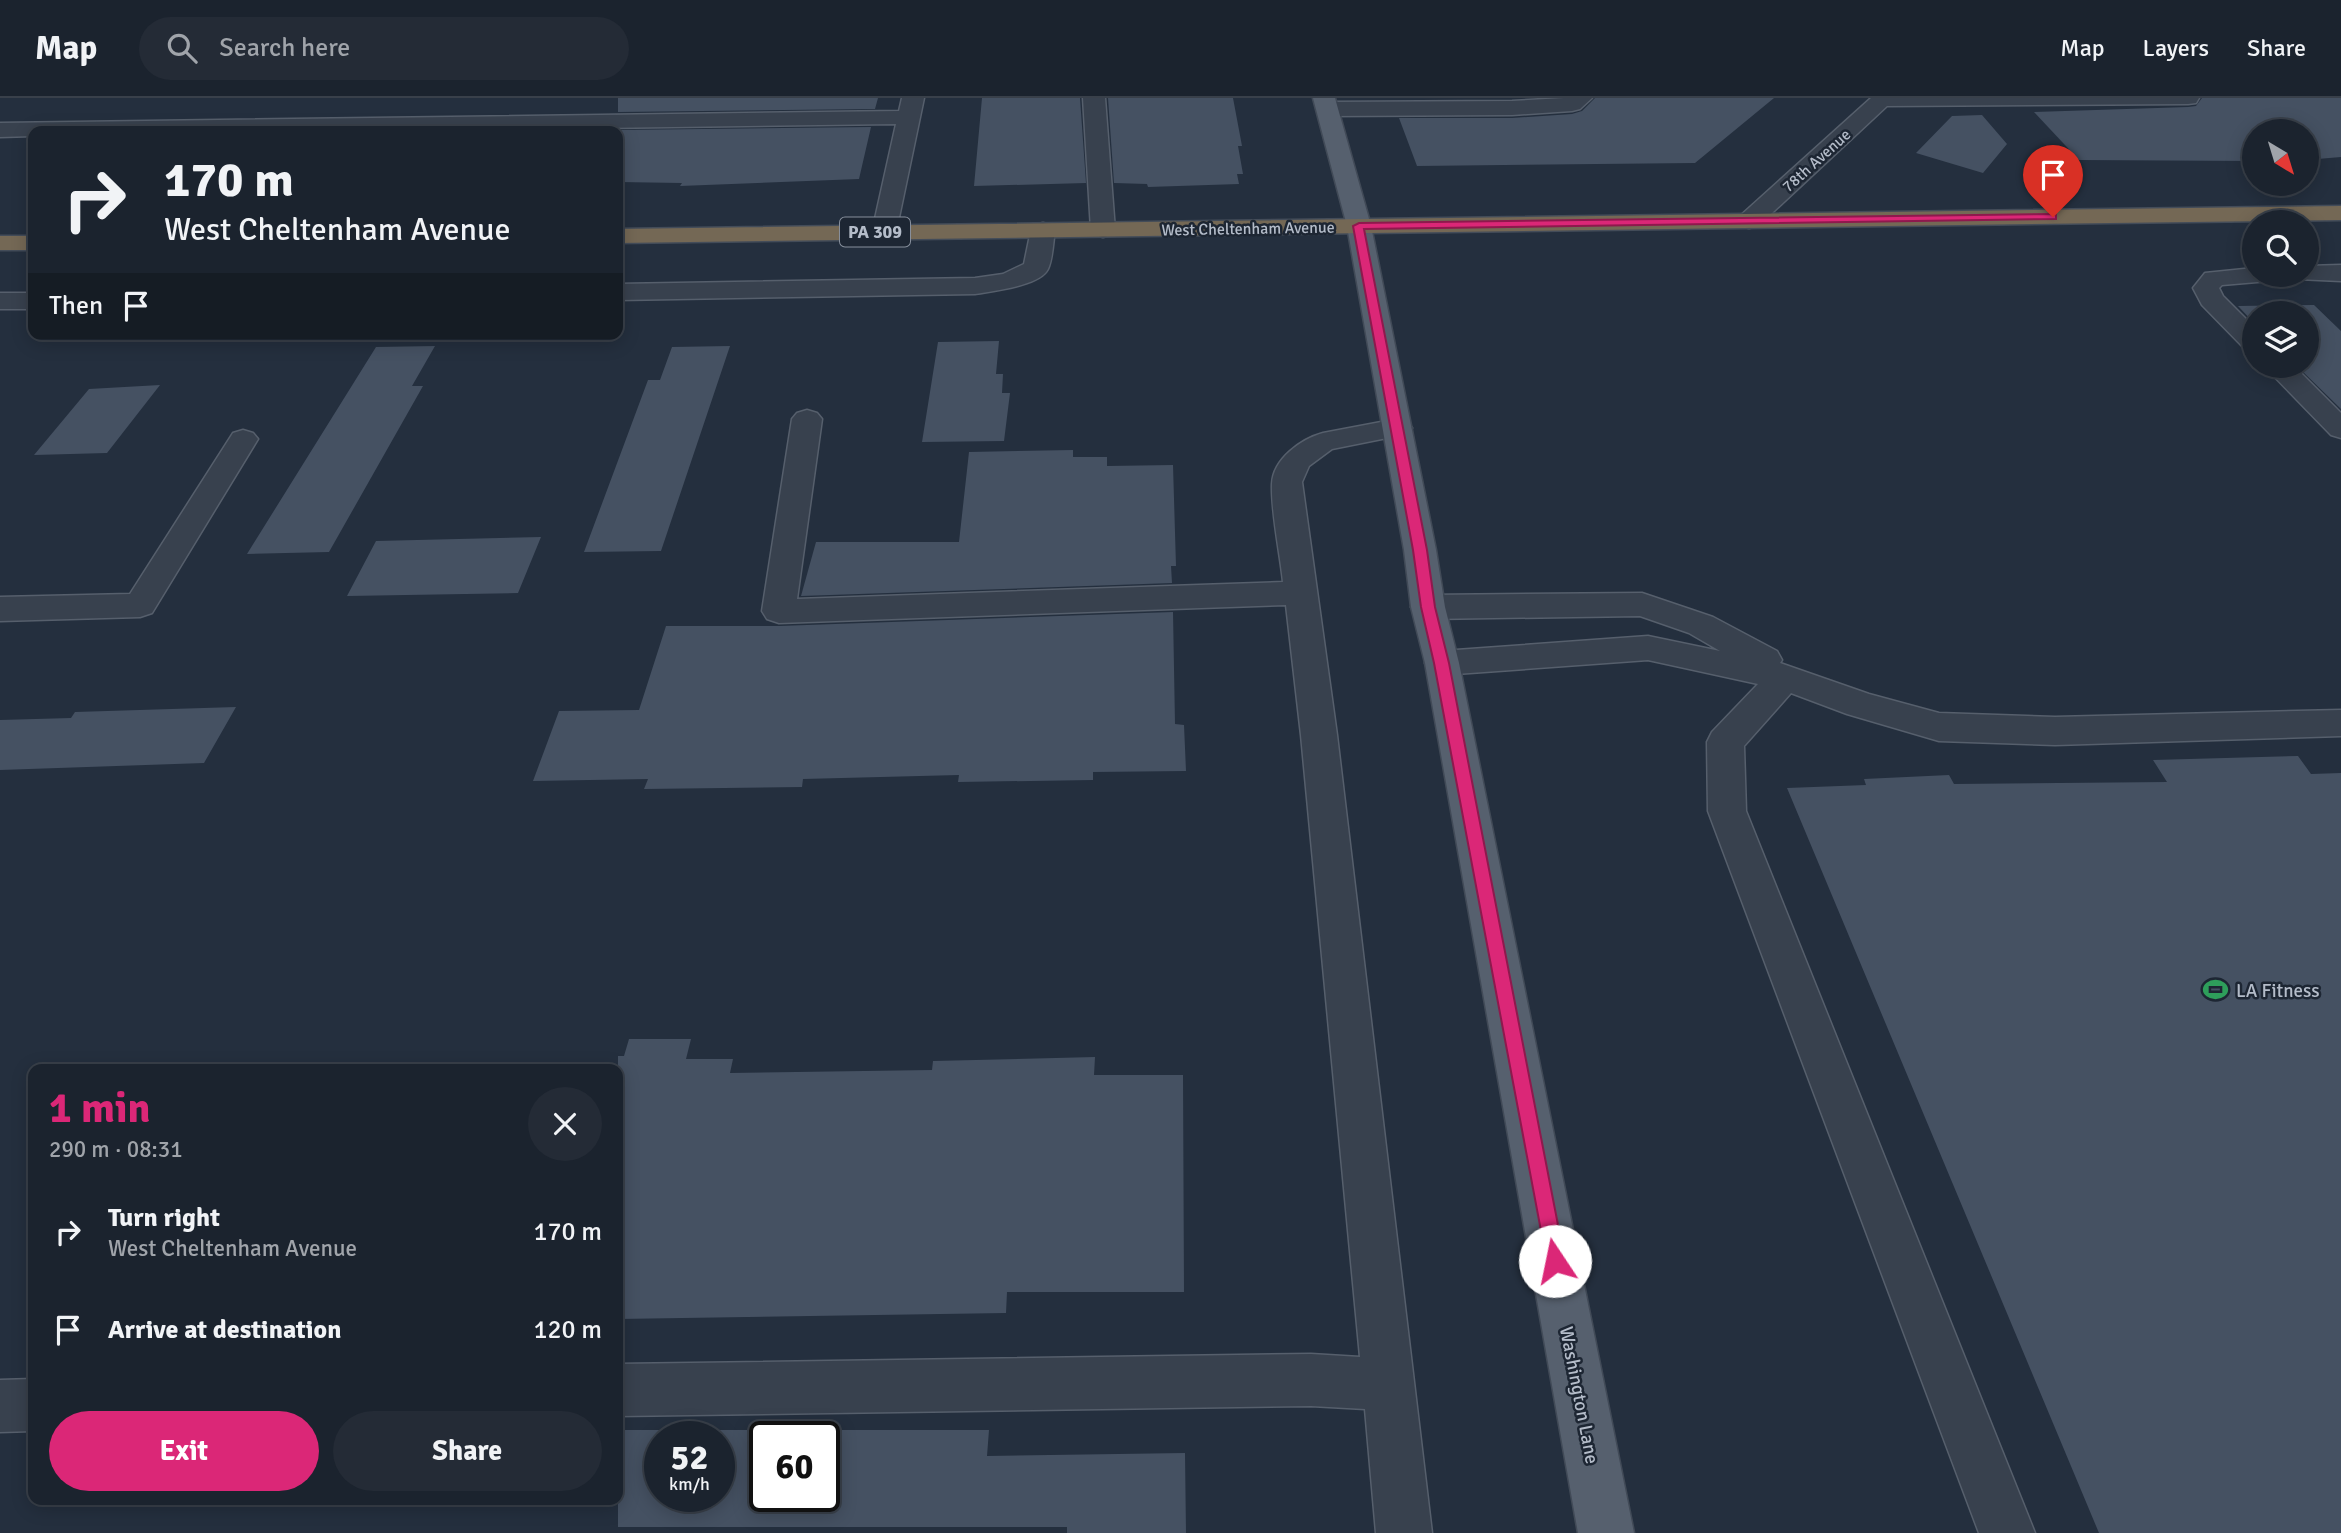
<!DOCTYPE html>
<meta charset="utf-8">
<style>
:root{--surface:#1b232e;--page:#242b36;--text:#f1f3f6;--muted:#a0a4aa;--line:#39404a;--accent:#db2777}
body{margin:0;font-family:Signika,sans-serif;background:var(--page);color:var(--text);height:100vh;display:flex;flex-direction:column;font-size:26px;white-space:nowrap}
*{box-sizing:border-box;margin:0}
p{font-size:23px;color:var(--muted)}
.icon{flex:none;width:38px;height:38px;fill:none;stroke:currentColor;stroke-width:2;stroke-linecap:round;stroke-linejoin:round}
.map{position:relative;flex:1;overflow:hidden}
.side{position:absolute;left:28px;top:966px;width:595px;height:441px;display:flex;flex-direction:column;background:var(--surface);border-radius:14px;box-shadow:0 4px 18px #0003,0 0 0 2px var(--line)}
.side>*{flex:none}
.top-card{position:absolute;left:28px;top:28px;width:595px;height:214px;border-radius:14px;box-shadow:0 4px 18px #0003,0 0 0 2px var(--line);background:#1b232e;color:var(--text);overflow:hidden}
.needle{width:46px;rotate:142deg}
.buttons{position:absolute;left:2242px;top:21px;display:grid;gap:14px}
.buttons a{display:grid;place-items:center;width:77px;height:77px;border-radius:50%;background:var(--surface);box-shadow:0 4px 18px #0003,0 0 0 2px var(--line);font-size:35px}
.speed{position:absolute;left:644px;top:1323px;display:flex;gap:14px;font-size:35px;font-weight:700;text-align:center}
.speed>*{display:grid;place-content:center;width:91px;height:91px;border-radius:50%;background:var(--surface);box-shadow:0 4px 18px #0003,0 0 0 2px var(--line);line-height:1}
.speed small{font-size:18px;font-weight:400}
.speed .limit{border:4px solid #111;border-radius:10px;background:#fff;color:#111}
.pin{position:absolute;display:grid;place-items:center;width:60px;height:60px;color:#fff;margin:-72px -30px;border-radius:50% 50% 50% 0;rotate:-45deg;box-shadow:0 0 7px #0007}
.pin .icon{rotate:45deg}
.me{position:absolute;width:77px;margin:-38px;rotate:349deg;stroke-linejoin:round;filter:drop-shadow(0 0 5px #0008)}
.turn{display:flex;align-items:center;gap:24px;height:147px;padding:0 21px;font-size:32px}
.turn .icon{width:91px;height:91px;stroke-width:2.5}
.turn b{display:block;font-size:49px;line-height:60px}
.then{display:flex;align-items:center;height:66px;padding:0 21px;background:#0003;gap:14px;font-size:26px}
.round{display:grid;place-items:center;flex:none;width:74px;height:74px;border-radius:37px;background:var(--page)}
.summary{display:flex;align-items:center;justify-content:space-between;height:119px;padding:0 21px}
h1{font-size:42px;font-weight:800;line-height:52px;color:var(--accent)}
.primary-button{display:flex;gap:14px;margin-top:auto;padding:14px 21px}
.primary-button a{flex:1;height:80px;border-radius:42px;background:var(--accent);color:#fff;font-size:28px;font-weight:800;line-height:80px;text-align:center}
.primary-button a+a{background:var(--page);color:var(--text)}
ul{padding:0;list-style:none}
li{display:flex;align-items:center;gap:21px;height:98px;padding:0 21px}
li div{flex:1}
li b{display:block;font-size:26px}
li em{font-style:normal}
header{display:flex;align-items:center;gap:42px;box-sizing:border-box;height:98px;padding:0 35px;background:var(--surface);border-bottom:2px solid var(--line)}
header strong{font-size:33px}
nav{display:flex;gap:38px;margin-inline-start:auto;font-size:24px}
.search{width:490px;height:63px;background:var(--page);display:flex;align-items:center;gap:18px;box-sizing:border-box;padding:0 24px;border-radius:38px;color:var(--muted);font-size:26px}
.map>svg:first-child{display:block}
.building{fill:#455162;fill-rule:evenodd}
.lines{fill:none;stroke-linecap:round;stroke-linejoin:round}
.minor-casing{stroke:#565f6c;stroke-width:3}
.major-casing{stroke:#414a57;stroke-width:3}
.highway-casing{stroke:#434c59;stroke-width:3}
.minor{fill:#38414e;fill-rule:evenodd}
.major{fill:#56606e;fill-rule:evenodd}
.highway{fill:#746855;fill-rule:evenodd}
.route{fill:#db2777;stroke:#8e194d;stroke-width:2}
.labels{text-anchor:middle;stroke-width:5;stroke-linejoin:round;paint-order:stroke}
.far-street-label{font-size:16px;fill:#b4bcc9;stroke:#1d2633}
.shield{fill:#1d2633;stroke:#878f9c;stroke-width:2}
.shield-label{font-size:18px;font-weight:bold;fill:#b4bcc9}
.poi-label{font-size:19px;fill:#b4bcc9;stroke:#1d2633;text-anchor:start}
.street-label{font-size:19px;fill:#b4bcc9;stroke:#1d2633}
</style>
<header>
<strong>Map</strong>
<div class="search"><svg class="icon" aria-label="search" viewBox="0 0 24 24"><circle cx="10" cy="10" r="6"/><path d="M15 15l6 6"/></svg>Search here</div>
<nav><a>Map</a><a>Layers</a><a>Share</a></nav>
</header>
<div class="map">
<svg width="2341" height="1435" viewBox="0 0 2341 1435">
<rect width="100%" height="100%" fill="#242f3e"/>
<path class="building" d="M618,0H878L875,11L618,14Z
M982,0H1080L1086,85L974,88Z
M1108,0H1233L1242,48H1238L1243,76H1237L1239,86L1148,89L1147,86L1114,85Z
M1595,0H1774L1695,65L1417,68L1399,20H1512L1572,16L1582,13Z
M2202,0H2341V59L2306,62V33H2254V63L2079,62L2034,14L2188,9L2196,8Z
M1982,17L2007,46L1983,75L1916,55L1952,18Z
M871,29L859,81L680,88L682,85L618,84V32Z
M2314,207L2341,233V311L2297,268H2306V215H2254V225L2238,208Z
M999,243L996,276H1003L1002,295H1010L1004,343L922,344L938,244Z
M435,248L412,288H423L329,454L247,456L376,249Z
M730,248L661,453L584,454L648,282H660L672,249Z
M160,287L107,355L34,357L89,291Z
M1073,352V359H1107V368L1173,367L1176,468H1171L1172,485L801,498L816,444H959L969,354Z
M541,439L518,495L347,498L376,443Z
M1173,514L1175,626L1184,627L1186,673L1093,674V682L958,684L959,677L803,681L802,689L644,691L648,681L533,683L559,613L639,612L666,528H779Z
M236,609L204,665L0,672V622L71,620L75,614Z
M2298,658L2311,676L2341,675V1435H2099L1787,690L1866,687L1864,681L1949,677L1954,686L2167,684L2153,662Z
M629,941H691L686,961H733L730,975L932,972L933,963L1095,959L1094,977H1183L1184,1194H1007L1006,1215L618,1221V958H624Z
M618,1332H989L987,1358L1185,1355L1186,1435H1067V1429H618ZM660,1339H719V1398H660ZM765,1339H824V1398H765Z"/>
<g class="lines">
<defs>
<path id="minor" d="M902,0H924L896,134L893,139L884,141L875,139L872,134L896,26L379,33H33V38L0,39V25L899,13Z
M1083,0H1105L1115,132L1112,137L1103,139L1094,137L1091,132Z
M1564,0H1592L1580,11L1572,13L1512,17L1328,18L1320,16L1317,11L1320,6L1328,4L1512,3Z
M1871,0H2199L2196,5L2188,6L1887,8L1758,128L1749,130L1740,128L1737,123L1740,118Z
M1043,125L1052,127L1055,132C1053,144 1053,160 1048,171C1040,188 992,193 975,196L618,202V186L975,180L1003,176L1024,166L1031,132L1034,127Z
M2341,167V183L2297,181L2294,177H2306V168Z
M2254,170V177H2285L2281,182L2222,187L2219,190L2223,198L2254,229V252L2244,250L2202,207L2193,190L2205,175Z
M0,195H33V211H0Z
M2264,268H2294L2341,315V340L2331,337Z
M807,312L817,315L822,321L797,501L1283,484C1280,455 1271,414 1272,386C1273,361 1301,341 1323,335L1397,321L1407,324L1412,330L1407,336L1332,351L1309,368L1302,384L1337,637L1432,1435H1376L1365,1311L1311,1308L618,1318V1266L1311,1256L1360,1259L1301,637L1286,507L779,525L767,521L762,513L792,321L797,315Z
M243,332L253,335L258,341L152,515L140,519L0,523V499L130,496L233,335Z
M1642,495L1713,519L1777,553L1782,562L1780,565L1869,596L1939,615L2055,619L2341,612V638L2055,647L1939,643L1847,616L1791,595L1744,648L1746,713L2035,1435H1979L1708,713L1707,644L1712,634L1758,586L1648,562L1442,577L1430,574L1425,565L1430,556L1442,553L1648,538L1720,553L1689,535L1640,518L1428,521L1416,517L1411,509L1416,501L1428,497Z
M33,1281V1333L0,1334V1282Z"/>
<path id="major" d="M1313,0H1335L1371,128L1436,452L1445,509L1459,565L1634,1435H1578L1425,565L1411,509L1404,452L1347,128Z"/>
<path id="highway" d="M2341,108V122L618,145V131Z
M0,138H33V152H0Z"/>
</defs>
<use href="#minor" class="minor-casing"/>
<use href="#major" class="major-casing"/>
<use href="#highway" class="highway-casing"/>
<use href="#minor" class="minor"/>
<use href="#major" class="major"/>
<use href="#highway" class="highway"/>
</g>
<path class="route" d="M2053,116L2056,117V121L1364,131L1427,452L1435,509L1449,565L1565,1163L1562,1170L1555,1173L1548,1170L1434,565L1421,509L1413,452L1353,128L1359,125Z"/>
<defs>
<symbol id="stadium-bare" viewBox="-9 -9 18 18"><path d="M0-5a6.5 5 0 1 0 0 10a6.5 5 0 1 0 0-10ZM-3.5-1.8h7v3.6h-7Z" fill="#2e9e5b" stroke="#1d2633" stroke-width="2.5" paint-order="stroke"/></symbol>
</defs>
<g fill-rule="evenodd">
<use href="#stadium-bare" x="2198" y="874" width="35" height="35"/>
</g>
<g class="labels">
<g class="far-street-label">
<text transform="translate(1816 62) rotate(-42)" y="6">78th Avenue</text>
<text transform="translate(1248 130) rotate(-1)" y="6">West Cheltenham Avenue</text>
</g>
<rect class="shield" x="840" y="119.5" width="70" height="29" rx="5"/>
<g class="shield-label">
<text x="875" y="140">PA 309</text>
</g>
<g class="poi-label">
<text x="2236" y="899">LA Fitness</text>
</g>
<g class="street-label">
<text transform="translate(1580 1297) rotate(79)" y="7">Washington Lane</text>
</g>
</g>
</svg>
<div class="buttons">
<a><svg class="needle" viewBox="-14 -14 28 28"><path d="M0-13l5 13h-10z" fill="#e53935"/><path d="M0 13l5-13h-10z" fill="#a0a4aa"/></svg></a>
<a><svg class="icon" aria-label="search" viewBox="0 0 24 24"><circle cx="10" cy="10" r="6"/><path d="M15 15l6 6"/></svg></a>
<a><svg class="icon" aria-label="layers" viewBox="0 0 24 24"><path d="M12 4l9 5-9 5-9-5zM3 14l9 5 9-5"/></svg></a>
</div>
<div class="speed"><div>52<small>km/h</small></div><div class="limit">60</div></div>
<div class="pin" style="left:2053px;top:119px;background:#d93025"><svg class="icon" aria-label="arrive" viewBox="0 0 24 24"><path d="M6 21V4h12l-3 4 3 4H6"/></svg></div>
<svg class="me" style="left:1555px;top:1163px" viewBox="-20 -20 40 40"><circle r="19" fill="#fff"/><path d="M0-13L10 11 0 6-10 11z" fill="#db2777"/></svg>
<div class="top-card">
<div class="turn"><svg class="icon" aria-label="right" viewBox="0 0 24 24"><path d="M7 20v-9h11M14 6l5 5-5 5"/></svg><div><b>170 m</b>West Cheltenham Avenue</div></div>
<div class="then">Then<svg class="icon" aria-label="arrive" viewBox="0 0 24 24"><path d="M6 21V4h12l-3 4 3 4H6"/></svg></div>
</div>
<section class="side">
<div class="summary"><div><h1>1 min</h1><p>290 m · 08:31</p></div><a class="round"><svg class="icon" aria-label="close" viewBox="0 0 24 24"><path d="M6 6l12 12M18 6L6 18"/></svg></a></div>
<ul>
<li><svg class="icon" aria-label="right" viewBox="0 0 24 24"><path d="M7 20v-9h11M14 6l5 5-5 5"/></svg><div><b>Turn right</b><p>West Cheltenham Avenue</p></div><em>170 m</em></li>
<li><svg class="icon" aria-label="arrive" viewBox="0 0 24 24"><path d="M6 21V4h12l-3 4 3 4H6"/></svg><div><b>Arrive at destination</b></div><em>120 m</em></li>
</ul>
<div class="primary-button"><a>Exit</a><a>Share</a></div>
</section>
</div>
